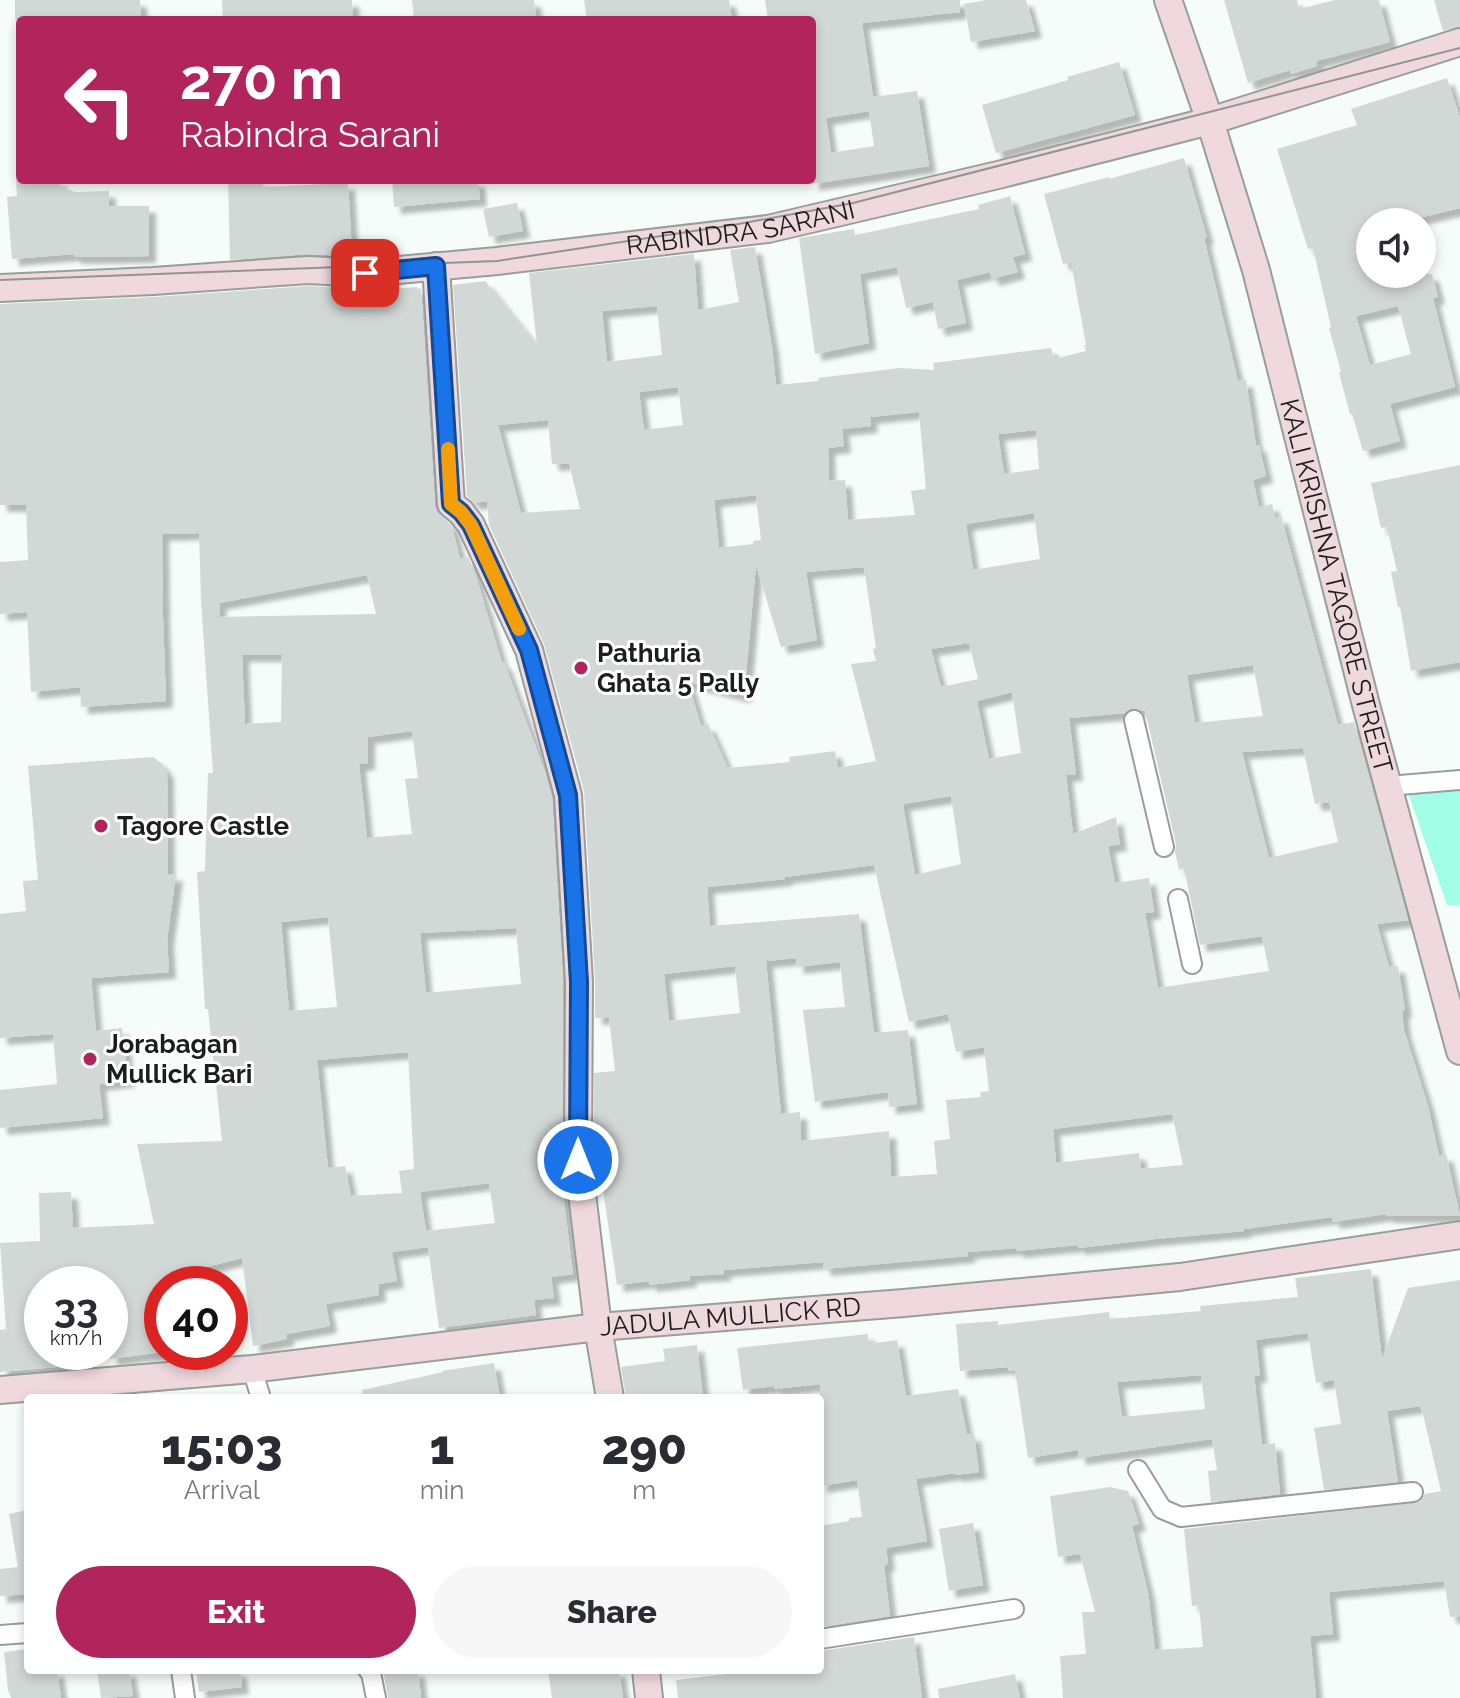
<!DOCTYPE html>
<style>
:root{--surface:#fff;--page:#f7f7f7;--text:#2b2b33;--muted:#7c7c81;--accent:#b2255c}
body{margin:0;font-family:Raleway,sans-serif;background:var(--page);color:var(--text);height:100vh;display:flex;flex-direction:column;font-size:30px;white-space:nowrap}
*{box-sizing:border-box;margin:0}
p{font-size:26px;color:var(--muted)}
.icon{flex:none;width:44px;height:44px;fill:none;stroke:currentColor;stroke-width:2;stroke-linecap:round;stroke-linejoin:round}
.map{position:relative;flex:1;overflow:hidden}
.side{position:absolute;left:24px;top:1394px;width:800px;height:280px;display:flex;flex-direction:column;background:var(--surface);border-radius:8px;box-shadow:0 4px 12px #0003}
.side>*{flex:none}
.hud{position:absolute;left:16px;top:16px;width:800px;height:168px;border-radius:8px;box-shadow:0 4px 12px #0003;background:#b2255c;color:#fff;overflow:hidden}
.controls{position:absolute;left:1356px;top:208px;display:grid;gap:16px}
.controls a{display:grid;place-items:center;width:80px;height:80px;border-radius:50%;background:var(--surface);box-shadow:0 4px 12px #0003;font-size:40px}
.speed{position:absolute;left:24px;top:1266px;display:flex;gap:16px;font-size:40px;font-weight:700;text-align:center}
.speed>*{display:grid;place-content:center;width:104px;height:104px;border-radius:50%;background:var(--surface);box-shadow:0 4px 12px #0003;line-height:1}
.speed small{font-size:20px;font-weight:400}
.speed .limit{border:12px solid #d22;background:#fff;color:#111}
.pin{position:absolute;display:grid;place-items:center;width:68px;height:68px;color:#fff;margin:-34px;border-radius:16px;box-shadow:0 4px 12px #0006}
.me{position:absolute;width:88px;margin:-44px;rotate:0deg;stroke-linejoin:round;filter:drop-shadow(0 0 6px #0008)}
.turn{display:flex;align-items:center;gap:28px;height:168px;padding:0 32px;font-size:36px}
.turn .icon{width:104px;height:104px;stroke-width:2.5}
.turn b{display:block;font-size:56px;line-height:68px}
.eta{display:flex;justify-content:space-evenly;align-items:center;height:136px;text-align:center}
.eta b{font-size:48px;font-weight:800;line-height:56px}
.action{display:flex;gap:16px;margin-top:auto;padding:16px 32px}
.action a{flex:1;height:92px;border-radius:48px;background:var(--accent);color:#fff;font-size:32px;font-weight:800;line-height:92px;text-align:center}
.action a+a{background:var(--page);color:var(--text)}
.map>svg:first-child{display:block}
.green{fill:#a2fde6}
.building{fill:#d2d8d6;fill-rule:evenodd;filter:url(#shadow)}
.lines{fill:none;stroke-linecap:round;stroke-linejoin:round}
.street-casing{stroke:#989e9c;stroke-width:22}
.secondary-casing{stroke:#989e9c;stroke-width:30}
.street{stroke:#fff;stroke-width:18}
.secondary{stroke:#efd9de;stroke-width:26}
.tram{stroke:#909493;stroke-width:2}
.route-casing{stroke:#114b97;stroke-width:20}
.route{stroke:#1a73e8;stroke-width:14}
.slow{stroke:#f59e0b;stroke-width:14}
.poi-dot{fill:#b2255c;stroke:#fff;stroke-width:3}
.labels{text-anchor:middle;stroke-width:6;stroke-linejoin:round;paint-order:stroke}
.street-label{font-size:26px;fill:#1c1e1d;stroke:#fff}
.poi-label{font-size:26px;font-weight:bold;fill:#1c1e1d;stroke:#fff;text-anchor:start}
</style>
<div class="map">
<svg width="1460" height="1698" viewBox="0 0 1460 1698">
<defs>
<filter id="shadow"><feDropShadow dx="7" dy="7" stdDeviation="2" flood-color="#0004"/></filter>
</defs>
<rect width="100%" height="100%" fill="#f6fcfa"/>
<path class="green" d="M1460,771V905H1447L1402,775Z"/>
<path class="building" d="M15,0H140L141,20H15Z
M222,0H352L353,20H223Z
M412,0H534L536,18L524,20H414Z
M584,0H729L732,20H587Z
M765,0H960V12L862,23L873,97L917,91L929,166L812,184V20H768ZM869,111L874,146L831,153L826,118Z
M986,0H1026L1035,31L971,42L964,4Z
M1224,0H1297L1299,9L1335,0H1379L1390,42L1316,61L1317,66L1291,74L1290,70L1248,83Z
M1434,0H1460V26L1443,31Z
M1119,62L1135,115L996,153L982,105L1068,80L1067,77Z
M1447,78L1460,118V208L1419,218L1420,222H1370V274H1432L1438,297L1433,298L1455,387L1390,404L1400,441L1363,451L1352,414H1350L1339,373L1341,372L1329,328L1331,327L1313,248L1308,249L1277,149L1357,125L1351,109ZM1398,306L1411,354L1370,365L1356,316Z
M1184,158L1207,238H1204L1238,381L1246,380L1256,445H1259L1266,476L1253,480L1259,507L1272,504L1275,518L1281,516L1338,725L1354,722L1408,920L1377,924L1389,967L1398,966L1405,1011H1402L1404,1030L1428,1106L1439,1156L1446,1154L1460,1216H1386V1214L1333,1222L1332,1217L1244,1229V1231L1155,1239L1078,1248V1245L1016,1251V1248L968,1252V1256L824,1269L823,1262L724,1270V1274L689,1276L690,1280L649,1285V1281L617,1285L598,1156L594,1157V1073L615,1071L609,1017L595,1018V981L584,791L544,644L489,525L487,501L474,503L467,496L453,285L485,281L537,346L529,273L694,254L698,310L739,302L730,250L755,247L772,347L776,385L819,381L818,378L900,368L934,370L933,363L1051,348L1054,359L1086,351L1084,345H1086L1071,262L1063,264L1044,194L1109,177V179ZM657,306L662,355L607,362L602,311ZM678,387L683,425L644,430L639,392ZM919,412L926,489L911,491L915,515L848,520L845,480L829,481L828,448L844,446L842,429L871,426L870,417ZM548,420L552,464L569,463L580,509L521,513L498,425ZM1036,430L1039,469L1004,474L998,434ZM756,495L761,540L753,541V544L719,548L714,500ZM1034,513L1040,559L973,570L966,524ZM756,565L781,647L817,640L806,572L864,567L876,648L873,649L876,661L851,664L876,761L838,768L835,751L789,757L790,762L728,768L708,724L701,726L688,682L744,696ZM969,643L978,679L941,687L931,649ZM1253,665L1263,716L1195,723L1187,675ZM1012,692L1021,753L989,759L977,701ZM1132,708L1145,711L1176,844L1175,852L1179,870L1184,868L1200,945L1262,936L1269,971L1158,988L1145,913L1154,912L1149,878L1115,883L1108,846L1120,844L1116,817L1073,834L1066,775L1076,774L1069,718L1125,713ZM1303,748L1315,804L1329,802L1338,842L1269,858L1242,752ZM951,796L961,864L915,875L903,804ZM874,865L909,1022L948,1014L956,1052L984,1047L989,1091L980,1092L981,1097L946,1100L950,1139L934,1141L937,1174L891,1177L889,1131L801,1141L800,1112L781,1114L766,961L796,958L797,967L840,962L845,1007L803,1010L815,1102L888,1092L889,1107L917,1104L908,1030L874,1033L859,914L710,926L707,887L785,879V877ZM735,966L740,1013L669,1021L664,974ZM1172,1114L1183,1165L1141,1169L1139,1153L1056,1163L1053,1129Z
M16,180H60L61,188L76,192L109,191V206H149V256L74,257V254L12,259L7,197L17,196Z
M228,180H263V187L348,183L352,254H350V256L307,254L230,260Z
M392,180H478L480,199L394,207Z
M1010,196L1025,254L1013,257L1018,272L992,279L990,272L957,280L966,323L938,329L933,302L906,308L897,267L860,274L869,343L815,354L799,238L854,229L855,235L979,209L978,205Z
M517,203L523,231L489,237L483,209Z
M308,286L350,288V292L417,287V289L421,288L435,506L437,512L452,526L460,559L468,557L475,573L502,663L504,662L545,772L552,798L563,982L562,1160L559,1161L573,1274L551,1277L554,1298L534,1300L536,1315L439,1328L428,1247L392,1252L397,1281L378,1284L379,1295L326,1304L330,1326L287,1334V1339L253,1346L242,1258L162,1278V1352L110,1359V1284H42V1315H37L40,1352H79L80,1365L0,1372V1330L6,1329L0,1243L40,1241L39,1193L71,1192L73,1228L154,1224L137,1144L222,1141L208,1009H205L197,872L205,871L208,773H213L201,601L199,533L162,534L163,618L166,701L81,707L80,687L31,692L27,612L0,614V562L28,560L26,505H0V304L154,297ZM367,575L376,614L220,617L219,603ZM242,655H282L281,722L245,724ZM412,731L418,778L405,779L412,834L367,838L359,764L368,763V737ZM328,917L337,1007L289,1011L281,922ZM516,928L521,984L426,993L420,933ZM408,1052L414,1169L399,1171L402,1193L351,1196L345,1166L328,1168L317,1060ZM489,1183L495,1223L426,1231L420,1192Z
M1460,465V662L1411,671L1400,607H1398L1391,572L1397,571L1387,527L1381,528L1371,483Z
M153,757L161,763L167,772L168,875L176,874L167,940L169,972L91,978L96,1031L122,1028L128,1080L99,1084L103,1118L0,1128V1090L57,1084L53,1034L0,1038V914L26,911L23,881L38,880L28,766Z
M1371,1269L1382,1359L1408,1288L1460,1280V1616L1450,1617L1444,1581L1329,1592L1333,1634L1310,1636L1316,1698H1063L1060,1656L1086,1654L1082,1612H1095L1080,1554L1058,1557L1050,1496L1110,1487L1128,1491L1139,1524L1132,1526L1148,1593L1155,1650L1203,1647L1199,1605L1192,1606L1184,1529L1419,1502L1425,1494L1441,1491L1424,1418L1420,1406L1387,1411L1398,1482L1324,1490L1314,1428L1341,1424L1334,1380L1316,1383L1308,1333L1256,1340L1260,1376H1254L1262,1445L1275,1443L1280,1494L1211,1502L1208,1471L1217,1470L1212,1439L1079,1458L1078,1450L1028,1458L1015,1370L1009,1371L1008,1367L960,1371L956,1324L998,1321V1325L1109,1312L1110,1319L1201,1311L1200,1306L1298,1297L1295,1278ZM1201,1375L1205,1409L1122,1417L1117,1382Z
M868,1334L869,1344L897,1340L906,1396L958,1389L967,1435L974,1434L979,1472L955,1475V1473L916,1479L927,1541L886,1548L888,1564L884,1565L890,1616L820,1627V1526L849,1521V1518L862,1517L857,1480L820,1486V1384L774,1389V1386L743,1390L737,1348Z
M697,1345L703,1398H626L621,1367L665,1361L663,1349Z
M494,1363L500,1398H362V1390L443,1372L442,1371Z
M28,1510V1594L0,1596V1569L18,1567L9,1514Z
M973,1523L983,1585L949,1591L939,1529Z
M914,1637L922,1698H678L676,1680L762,1670H820V1651Z
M28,1649V1670H57L61,1698H11L8,1690L4,1652Z
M97,1670H129L133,1696L101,1698Z
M196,1670H240L242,1687L199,1692Z
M383,1670H418L421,1698H388Z
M548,1670H619L623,1698H552Z
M1015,1674L1020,1698H939L938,1689Z"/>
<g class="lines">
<defs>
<path id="street" d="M1134,720L1164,847
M1388,786L1460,780
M1178,899L1192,964
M252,1369L261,1398
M1138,1470L1162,1509L1181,1517L1413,1492
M0,1635L28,1633
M820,1639L1014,1609
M181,1670L185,1698
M368,1670L371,1673L376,1698"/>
<g id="secondary">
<path id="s1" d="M1168,0L1210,121L1256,270L1366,705L1460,1051"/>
<path d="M436,266L451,504L461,512L471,525L529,650L568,795L579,982L578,1160L598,1327L610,1398"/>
<path id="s2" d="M0,288L153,281L308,270L365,273L497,261L768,229L998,175L1210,121L1460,42"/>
<path id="s3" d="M0,1390L252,1369L598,1327L904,1303L1180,1277L1460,1235"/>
<path d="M646,1670L649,1698"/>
</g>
</defs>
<use href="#street" class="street-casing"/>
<use href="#secondary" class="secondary-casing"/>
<use href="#street" class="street"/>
<use href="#secondary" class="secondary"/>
<path class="tram" d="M0,280L497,261L733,225L853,203L1460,48"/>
</g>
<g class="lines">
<defs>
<path id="route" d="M365,273L436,266L451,504L461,512L471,525L529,650L568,795L579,982L578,1160"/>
</defs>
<use href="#route" class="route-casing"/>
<use href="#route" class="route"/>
<path class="slow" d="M448,449L451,504L461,512L471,525L519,629"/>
</g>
<g class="poi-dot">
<circle cx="581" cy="668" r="8"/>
<circle cx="101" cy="826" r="8"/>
<circle cx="90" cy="1059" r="8"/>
</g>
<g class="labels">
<g class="street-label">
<text dy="9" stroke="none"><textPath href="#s2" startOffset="744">RABINDRA SARANI</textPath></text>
<text dy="9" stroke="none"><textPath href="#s1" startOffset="610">KALI KRISHNA TAGORE STREET</textPath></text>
<text dy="9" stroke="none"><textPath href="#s3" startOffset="734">JADULA MULLICK RD</textPath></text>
</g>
<g class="poi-label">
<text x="597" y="662">Pathuria<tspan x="597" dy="30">Ghata 5 Pally</tspan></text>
<text x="117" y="835">Tagore Castle</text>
<text x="106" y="1053">Jorabagan<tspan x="106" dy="30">Mullick Bari</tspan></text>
</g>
</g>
</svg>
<div class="controls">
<a><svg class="icon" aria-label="sound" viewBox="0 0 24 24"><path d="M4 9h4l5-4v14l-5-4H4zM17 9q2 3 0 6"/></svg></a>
</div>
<div class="speed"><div>33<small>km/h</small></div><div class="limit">40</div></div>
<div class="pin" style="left:365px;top:273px;background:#d93025"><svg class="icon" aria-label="arrive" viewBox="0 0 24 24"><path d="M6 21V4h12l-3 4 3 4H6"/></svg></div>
<svg class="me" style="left:578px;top:1160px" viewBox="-20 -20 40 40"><circle r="17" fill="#1a73e8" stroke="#fff" stroke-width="3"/><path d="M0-11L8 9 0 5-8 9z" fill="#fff"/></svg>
<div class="hud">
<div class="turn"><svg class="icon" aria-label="left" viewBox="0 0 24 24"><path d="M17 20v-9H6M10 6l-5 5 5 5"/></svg><div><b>270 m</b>Rabindra Sarani</div></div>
</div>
<section class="side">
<div class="eta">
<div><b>15:03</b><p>Arrival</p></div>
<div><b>1</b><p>min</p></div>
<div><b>290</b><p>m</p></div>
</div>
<div class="action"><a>Exit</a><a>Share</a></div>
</section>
</div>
